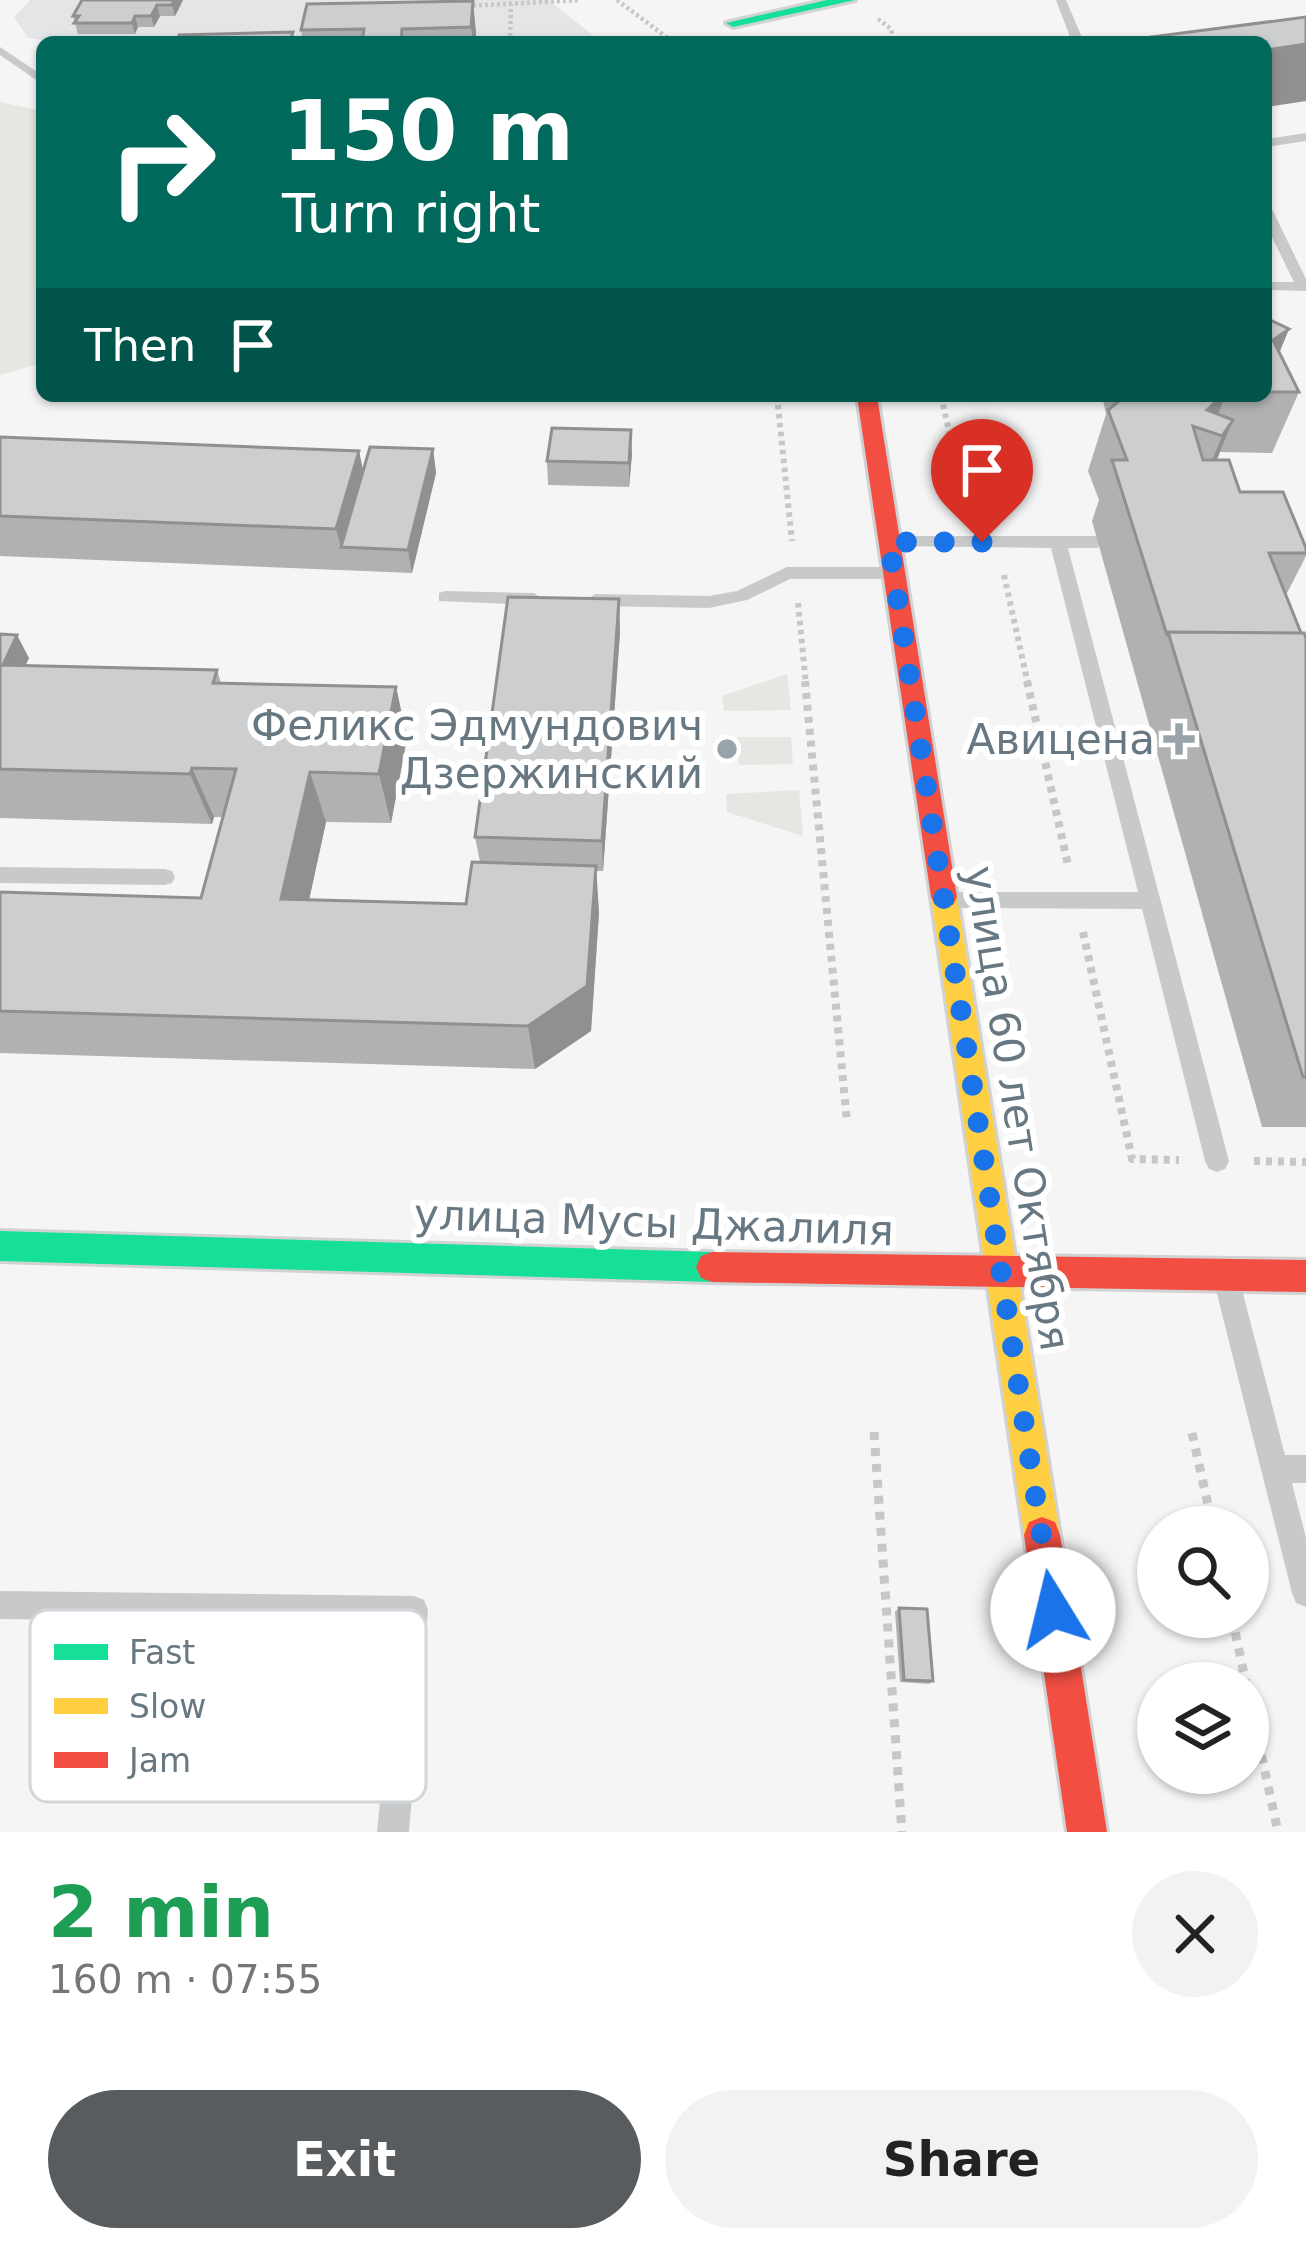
<!DOCTYPE html>
<meta charset="utf-8">
<style>
:root{--surface:#fff;--page:#f2f2f2;--text:#222;--muted:#767676;--accent:#585c5f}
body{margin:0;font-family:"DejaVu Sans",sans-serif;background:var(--page);color:var(--text);height:100vh;display:flex;flex-direction:column;font-size:45px;white-space:nowrap}
*{box-sizing:border-box;margin:0}
p{font-size:39px;color:var(--muted)}
.icon{flex:none;width:66px;height:66px;fill:none;stroke:currentColor;stroke-width:2;stroke-linecap:round;stroke-linejoin:round}
.map{position:relative;height:1832px;overflow:hidden}
.sheet{display:flex;flex-direction:column;background:var(--surface);flex:1}
.sheet>*{flex:none}
.banner{position:absolute;left:36px;top:36px;width:1236px;height:366px;border-radius:18px;box-shadow:0 3px 9px #0004;background:#00695c;color:#fff;overflow:hidden}
.tools{position:absolute;left:1137px;top:1506px;display:grid;gap:24px}
.tools a{display:grid;place-items:center;width:132px;height:132px;border-radius:50%;background:var(--surface);box-shadow:0 3px 9px #0004;font-size:60px}
.pin{position:absolute;display:grid;place-items:center;width:102px;height:102px;color:#fff;margin:-123px -51px;border-radius:50% 50% 50% 0;rotate:-45deg;box-shadow:0 0 12px #0007}
.pin .icon{rotate:45deg}
.me{position:absolute;width:132px;margin:-66px;rotate:351deg;stroke-linejoin:round;filter:drop-shadow(0 0 9px #0008)}
.turn{display:flex;align-items:center;gap:42px;height:252px;padding:0 48px;font-size:54px}
.turn .icon{width:156px;height:156px;stroke-width:2.5}
.turn b{display:block;font-size:84px;line-height:102px}
.then{display:flex;align-items:center;height:114px;padding:0 48px;background:#0003;gap:24px;font-size:45px}
.round{display:grid;place-items:center;flex:none;width:126px;height:126px;border-radius:63px;background:var(--page)}
.headline{display:flex;align-items:center;justify-content:space-between;height:204px;padding:0 48px}
h1{font-size:72px;font-weight:800;line-height:90px;color:#1e9e55}
.button{display:flex;gap:24px;margin-top:auto;padding:24px 48px}
.button a{flex:1;height:138px;border-radius:72px;background:var(--accent);color:#fff;font-size:48px;font-weight:800;line-height:138px;text-align:center}
.button a+a{background:var(--page);color:var(--text)}
.map>svg:first-child{display:block}
.built{fill:#e4e5e6}
.green{fill:#e4e7e2}
.lines{fill:none;stroke-linecap:round;stroke-linejoin:round}
.fast-casing{stroke:#d1d2d3;stroke-width:6}
.slow-casing{stroke:#d1d2d3;stroke-width:6}
.jam-casing{stroke:#d1d2d3;stroke-width:6}
.path-far3{stroke:#c6c7c8;stroke-width:4.5;stroke-dasharray:3 3;stroke-linecap:butt}
.path-far2{stroke:#c6c7c8;stroke-width:6;stroke-dasharray:4.5 4.5;stroke-linecap:butt}
.path-far1{stroke:#c6c7c8;stroke-width:8;stroke-dasharray:6 6;stroke-linecap:butt}
.path{stroke:#c6c7c8;stroke-width:9;stroke-dasharray:8 8;stroke-linecap:butt}
.lane{fill:#c8caca;fill-rule:evenodd}
.fast{fill:#16e098;fill-rule:evenodd}
.slow{fill:#ffcf43;fill-rule:evenodd}
.jam{fill:#f24e42;fill-rule:evenodd}
.wall{fill:#b0b1b2}
.shaded-wall{fill:#909091}
.building{fill:#cdcecf;stroke:#909091;stroke-width:3}
.route{stroke:#1a73e8;stroke-width:21;stroke-dasharray:0 37.8}
.poi-dot{fill:#99a4aa;stroke:#fff;stroke-width:4.5}
.labels{text-anchor:middle;stroke-width:12;stroke-linejoin:round;paint-order:stroke}
.poi-label{font-size:42px;fill:#687882;stroke:#fff;text-anchor:end}
.street-label{font-size:42px;fill:#687882;stroke:#fff}
.key{fill:#fff;stroke:#d2d6da;stroke-width:3}
.key-label{font-size:33px;fill:#687882}
</style>
<div class="map">
<svg width="1306" height="1832" viewBox="0 0 1306 1832">
<rect width="100%" height="100%" fill="#f5f5f5"/>
<path class="built" d="M30,0H548L602,42H56L28,38L14,17Z"/>
<path class="green" d="M0,102L42,111V363L0,375Z
M787,674L791,710L724,711L722,696Z
M737,737H791L793,764L739,765Z
M799,790L803,836L727,812L726,794Z"/>
<g class="lines">
<defs>
<path id="fast" d="M827,0H855L733,27L726,23Z
M0,1231L712,1252L723,1256L728,1267L723,1278L712,1282L0,1261Z"/>
<path id="slow" d="M944,886L953,889L957,897L1060,1535L1055,1548L1042,1553L1029,1548L1024,1535L931,897L935,889Z"/>
<path id="jam" d="M857,396H877L957,897L953,905H935L931,897Z
M712,1252L1306,1260V1292L712,1282L701,1278L696,1267L701,1256Z
M1042,1517L1055,1522L1060,1535L1107,1832H1067L1024,1535L1029,1522Z"/>
</defs>
<use href="#fast" class="fast-casing"/>
<use href="#slow" class="slow-casing"/>
<use href="#jam" class="jam-casing"/>
<path class="path-far3" d="M617,0L673,42
M467,6L580,0
M878,19L891,29L894,42
M510,42L511,4"/>
<path class="path-far2" d="M777,396L792,541
M941,396L967,511
M1004,575L1028,684
M798,603L806,684"/>
<path class="path-far1" d="M805,681L847,1122
M1027,681L1068,865
M1083,932L1132,1159L1179,1160
M1254,1161L1306,1162"/>
<path class="path" d="M874,1432L902,1832
M1192,1433L1213,1527
M1232,1617L1246,1683
M1248,1693L1278,1832"/>
<path class="lane" d="M1056,0H1066L1084,42H1072Z
M0,47L42,75V84L0,55Z
M1306,133V141L1266,147V139Z
M1266,207L1273,211L1306,279V291L1266,290V282H1294L1266,225Z
M890,536H1097L1105,542L1097,548H1068L1229,1161L1225,1169L1217,1172L1209,1169L1205,1161L1142,909L948,908L941,906L938,900L941,894L948,892H1138L1051,548L884,546V538Z
M787,567H894L903,573L894,579H790L747,600L709,608L595,606L586,600L595,594L709,596L737,591Z
M445,591L534,593L543,599L534,605L439,601V593Z
M0,867L165,869L172,871L175,877L172,883L165,885L0,883Z
M1228,1274L1237,1277L1241,1286L1285,1455H1306V1483H1292L1306,1538V1607L1296,1603L1292,1593L1215,1286L1219,1277Z
M0,1591L414,1596L424,1600L428,1610L409,1832H377L398,1624L0,1619Z"/>
<use href="#fast" class="fast"/>
<use href="#slow" class="slow"/>
<use href="#jam" class="jam"/>
</g>
<path class="wall" d="M82,0H183L175,16H160L154,27H138L135,34H78L73,16Z
M473,1L476,42H303L301,30Z
M1266,318L1289,329L1279,353L1299,392L1272,453L1220,452L1217,460L1240,492L1306,548V556L1286,595L1301,633L1306,638V1127H1262L1092,521L1099,500L1088,471L1106,414L1102,396H1266Z
M0,437L363,469L433,449L436,473L412,573L0,556Z
M632,454L629,487L548,485L547,461Z
M619,599L620,632L603,871H596L599,913L591,1031L535,1069L0,1053V892L201,898L223,817H214L212,824L0,818V634L29,658L25,666L217,670L221,683L396,687L407,738L391,823L326,822L309,900L466,904L480,862L475,837Z
M899,1608L933,1681L929,1684L900,1682L895,1612Z"/>
<path class="shaded-wall" d="M174,0H183L175,16L172,5Z
M473,1L476,32V42H473L471,27Z
M157,5L160,16L154,27L151,16Z
M135,16L138,27L135,34L132,23Z
M1306,44V101L1266,107V50Z
M1289,329L1266,385L1273,340Z
M1222,396H1225L1211,433L1207,410Z
M1233,420L1208,481L1197,497L1222,436Z
M631,430L632,454L629,487V463Z
M433,449L436,473L412,573L408,550Z
M359,451L368,493L341,547L336,529Z
M619,599L620,632L603,871L602,841Z
M17,635L29,658L2,716L0,671Z
M396,687L407,738L391,823L379,774Z
M192,768L214,817L212,824L190,774Z
M310,772L326,822L299,946L281,899Z
M596,866L599,913L591,1031L535,1069L528,1026Z"/>
<path class="building" d="M82,0H174L172,5H157L151,16H135L132,23H74L79,16H73Z
M473,1L471,27L402,29L401,42H362L364,29L301,30L307,4Z
M1306,17V44L1266,50V42H1147L1143,38Z
M293,32L290,42H177L179,35Z
M1266,318L1289,329L1273,340L1299,392H1266Z
M1125,396H1222L1207,410L1233,420L1222,436L1193,426L1203,460H1229L1240,492H1283L1306,548V553H1269L1301,633L1168,632L1169,635H1167L1112,460H1127L1108,410Z
M552,428L631,430L629,463L547,461Z
M0,437L359,451L336,529L0,516Z
M370,447L433,449L408,550L341,547Z
M508,597L619,599L602,841L475,837Z
M1168,632L1304,633L1306,638V1077H1303Z
M0,634L17,635L3,665H0Z
M0,665L217,670L213,683L396,687L379,774L310,772L281,899L466,904L472,862L596,866L587,986L528,1026L0,1011V892L201,898L236,769L192,768L190,774L0,769Z
M899,1608L927,1609L933,1681L904,1680Z"/>
<g class="lines">
<path class="route" d="M982,542H889L1053,1610"/>
</g>
<g class="poi-dot">
<path d="M1173 721h12v12h12v12h-12v12h-12v-12h-12v-12h12z"/>
<circle cx="727" cy="749" r="12"/>
</g>
<g class="labels">
<g class="poi-label">
<text x="703" y="740">Феликс Эдмундович<tspan x="703" dy="48">Дзержинский</tspan></text>
<text x="1155" y="754">Авицена</text>
</g>
<g class="street-label">
<text transform="translate(1018 1108) rotate(81)" y="15">улица 60 лет Октября</text>
<text transform="translate(654 1222) rotate(2)" y="15">улица Мусы Джалиля</text>
</g>
</g>
<rect x="30" y="1610" width="396" height="192" rx="18" class="key"/>
<rect x="54" y="1644" width="54" height="16" fill="#16e098"/>
<rect x="54" y="1698" width="54" height="16" fill="#ffcf43"/>
<rect x="54" y="1752" width="54" height="16" fill="#f24e42"/>
<g class="key-label">
<text x="129" y="1664">Fast</text>
<text x="129" y="1718">Slow</text>
<text x="129" y="1772">Jam</text>
</g>
</svg>
<div class="tools">
<a><svg class="icon" aria-label="search" viewBox="0 0 24 24"><circle cx="10" cy="10" r="6"/><path d="M15 15l6 6"/></svg></a>
<a><svg class="icon" aria-label="layers" viewBox="0 0 24 24"><path d="M12 4l9 5-9 5-9-5zM3 14l9 5 9-5"/></svg></a>
</div>
<div class="pin" style="left:982px;top:542px;background:#d93025"><svg class="icon" aria-label="arrive" viewBox="0 0 24 24"><path d="M6 21V4h12l-3 4 3 4H6"/></svg></div>
<svg class="me" style="left:1053px;top:1610px" viewBox="-20 -20 40 40"><circle r="19" fill="#fff"/><path d="M0-13L10 11 0 6-10 11z" fill="#1a73e8"/></svg>
<div class="banner">
<div class="turn"><svg class="icon" aria-label="right" viewBox="0 0 24 24"><path d="M7 20v-9h11M14 6l5 5-5 5"/></svg><div><b>150 m</b>Turn right</div></div>
<div class="then">Then<svg class="icon" aria-label="arrive" viewBox="0 0 24 24"><path d="M6 21V4h12l-3 4 3 4H6"/></svg></div>
</div>
</div>
<section class="sheet">
<div class="headline"><div><h1>2 min</h1><p>160 m · 07:55</p></div><a class="round"><svg class="icon" aria-label="close" viewBox="0 0 24 24"><path d="M6 6l12 12M18 6L6 18"/></svg></a></div>
<div class="button"><a>Exit</a><a>Share</a></div>
</section>
